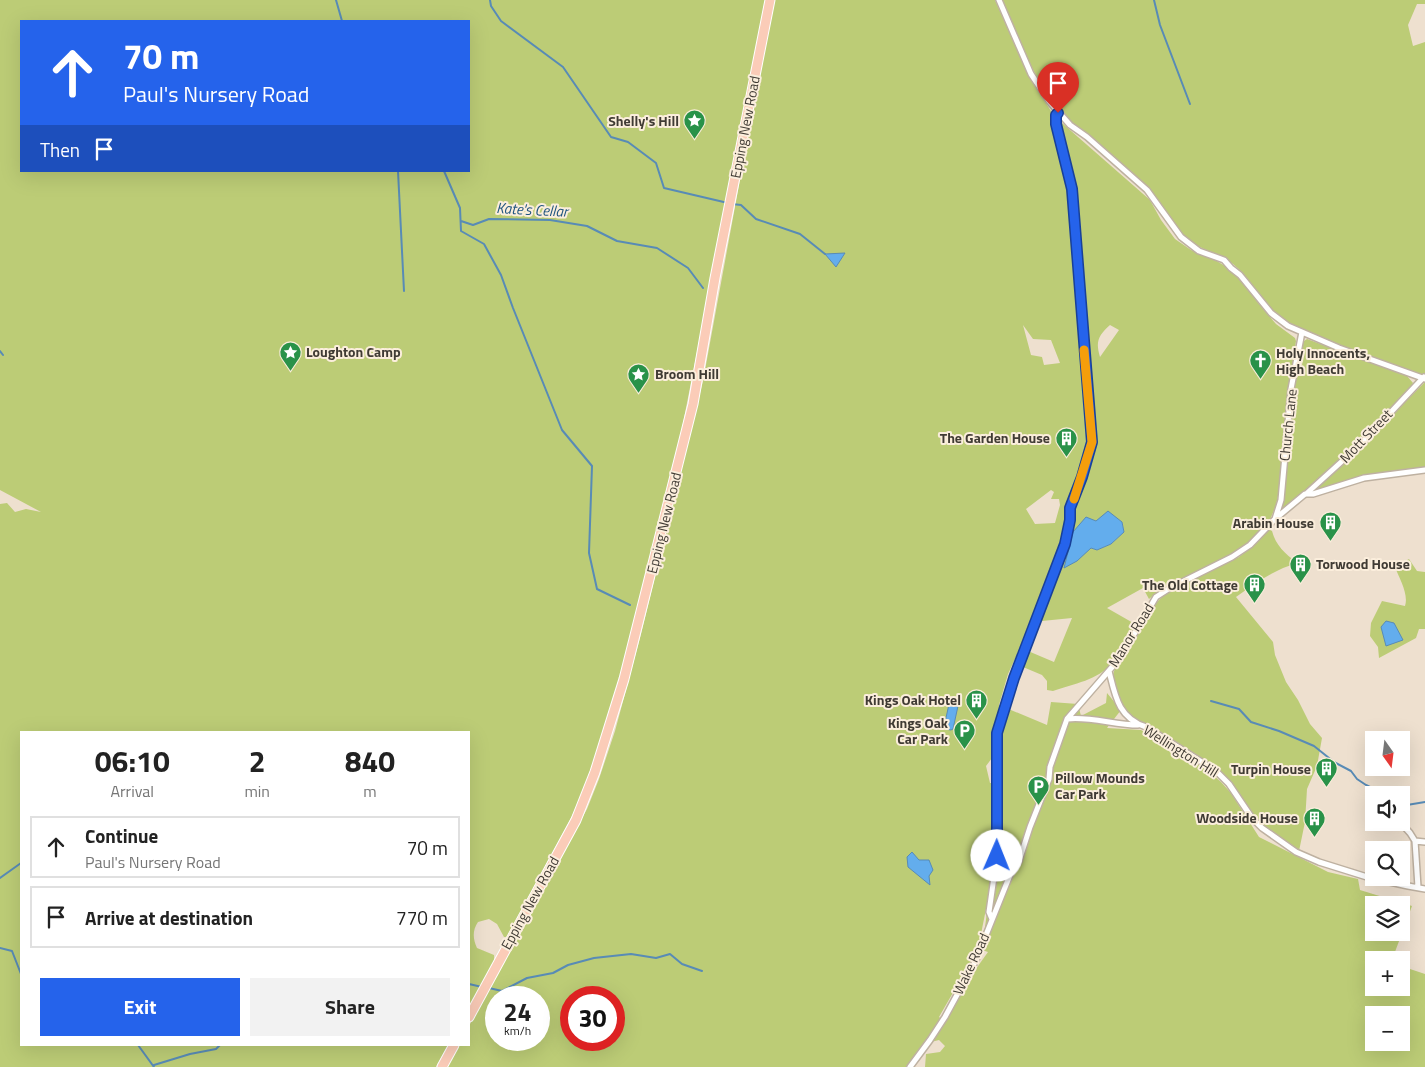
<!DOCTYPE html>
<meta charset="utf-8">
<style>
:root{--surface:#fff;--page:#f2f2f2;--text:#222;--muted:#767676;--line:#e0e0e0;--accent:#2563eb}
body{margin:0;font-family:"Titillium Web",sans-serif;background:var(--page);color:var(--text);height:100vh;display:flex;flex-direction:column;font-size:19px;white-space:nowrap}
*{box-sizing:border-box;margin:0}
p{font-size:16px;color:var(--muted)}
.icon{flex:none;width:28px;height:28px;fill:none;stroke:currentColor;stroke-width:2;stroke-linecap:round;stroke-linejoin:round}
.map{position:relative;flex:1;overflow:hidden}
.drawer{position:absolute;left:20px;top:731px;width:450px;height:315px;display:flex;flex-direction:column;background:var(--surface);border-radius:0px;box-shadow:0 5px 20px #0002}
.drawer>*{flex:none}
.banner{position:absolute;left:20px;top:20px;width:450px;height:152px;border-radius:0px;box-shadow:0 5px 20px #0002;background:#2563eb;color:#fff;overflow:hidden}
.needle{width:32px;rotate:166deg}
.fabs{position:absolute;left:1365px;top:731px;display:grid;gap:10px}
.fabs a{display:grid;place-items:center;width:45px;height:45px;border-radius:0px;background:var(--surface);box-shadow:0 5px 20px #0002;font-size:25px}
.speed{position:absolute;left:485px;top:986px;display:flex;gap:10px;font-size:25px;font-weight:700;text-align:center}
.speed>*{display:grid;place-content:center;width:65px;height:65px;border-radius:50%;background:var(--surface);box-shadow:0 5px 20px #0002;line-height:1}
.speed small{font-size:12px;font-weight:400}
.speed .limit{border:8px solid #d22;background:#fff;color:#111}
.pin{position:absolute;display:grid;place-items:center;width:42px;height:42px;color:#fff;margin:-51px -21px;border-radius:50% 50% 50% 0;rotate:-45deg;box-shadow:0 0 5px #0007}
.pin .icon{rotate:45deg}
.me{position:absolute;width:55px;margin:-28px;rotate:1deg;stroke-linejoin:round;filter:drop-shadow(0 0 4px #0008)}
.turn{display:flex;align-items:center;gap:18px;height:105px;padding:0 20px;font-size:22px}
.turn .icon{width:65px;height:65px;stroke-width:2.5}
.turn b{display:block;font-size:35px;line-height:42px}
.then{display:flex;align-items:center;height:48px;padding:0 20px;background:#0003;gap:10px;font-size:19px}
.eta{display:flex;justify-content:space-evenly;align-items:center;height:85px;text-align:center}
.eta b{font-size:30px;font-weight:700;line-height:35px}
.primary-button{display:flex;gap:10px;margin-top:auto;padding:10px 20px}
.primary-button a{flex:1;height:58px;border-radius:0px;background:var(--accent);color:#fff;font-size:20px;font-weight:700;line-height:58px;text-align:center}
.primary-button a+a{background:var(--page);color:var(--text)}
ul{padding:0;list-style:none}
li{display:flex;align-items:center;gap:15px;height:62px;margin:0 10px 8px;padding:0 10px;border:2px solid var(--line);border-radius:0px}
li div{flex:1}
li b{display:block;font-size:19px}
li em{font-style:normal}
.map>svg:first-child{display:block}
.green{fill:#bccc76;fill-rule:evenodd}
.water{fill:#63aded;stroke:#588bb6}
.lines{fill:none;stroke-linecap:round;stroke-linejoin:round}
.stream{stroke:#588bb6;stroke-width:2}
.minor-casing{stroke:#beb1a1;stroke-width:8}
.primary-casing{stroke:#fff;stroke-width:11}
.minor{stroke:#fff;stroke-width:5}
.primary{stroke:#fbccb8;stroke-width:9}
.route-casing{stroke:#184099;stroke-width:12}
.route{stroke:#2563eb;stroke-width:9}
.slow{stroke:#f59e0b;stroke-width:9}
.labels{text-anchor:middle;stroke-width:4;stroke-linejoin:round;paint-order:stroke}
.poi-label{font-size:14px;font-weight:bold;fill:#403b34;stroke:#fbeedc;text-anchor:end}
.street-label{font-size:14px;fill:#403b34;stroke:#fbeedc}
.water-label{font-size:15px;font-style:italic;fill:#205580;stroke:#fbeedc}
</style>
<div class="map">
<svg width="1425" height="1067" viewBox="0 0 1425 1067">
<rect width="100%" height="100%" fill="#eee0cf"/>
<path class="green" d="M0,0H766L676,459L608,724L592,772L570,820L507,937H504L497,924L489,919L478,922C472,931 473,939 477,948L494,955C496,970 477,995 469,1009V732H21V1045H448L436,1067H0V504L7,503L15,512L26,509L41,512L0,490ZM21,21H469V171H21Z
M773,0H995L1029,76L1054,116L1150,200L1161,220L1175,239L1191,250L1210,257L1230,269L1240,278L1259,304L1276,324L1295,338L1296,341C1290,379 1286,417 1282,455C1280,474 1281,497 1272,515C1268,525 1252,544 1243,550C1214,569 1176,576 1149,599L1143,588L1107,608L1135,624C1128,637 1123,651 1113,662C1099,680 1073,684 1053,691L1047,690V681L1042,675L1023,667L1028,651L1054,662L1072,618L1032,622L1008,674L999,705L1047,725L1051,702L1078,704L1081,716L1106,703L1107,693L1121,710L1107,728L1141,730L1203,766L1221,782L1231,793L1259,837L1328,872L1358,879L1360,890L1412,906L1392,960H1374V988H1401V966L1425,974V1067H925L926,1054L940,1052L945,1046L939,1040L923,1044L906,1067H447L459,1045H469V1026L587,809L599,779L615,731L640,638L703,381ZM1023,325L1033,339L1051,340L1060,363L1044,365L1042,357L1031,355ZM1110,325L1119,330L1100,357C1095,341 1099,335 1110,325ZM1051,490L1054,492L1051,499H1059L1060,505L1055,523L1035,524L1026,509ZM1122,522L1124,532L1111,544L1097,550L1091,548L1087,550ZM992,758L996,783H990L986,766ZM1006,844L991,884L992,857ZM990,889L982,950L988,952L968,980L944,1021L939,1017L978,949ZM1374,905H1401V932H1374ZM496,998H539V1040H496ZM571,998H614V1040H571ZM1374,1015H1401V1042H1374Z
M1002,0H1425V4H1417L1408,25L1413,46L1425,42V374L1420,375C1394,367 1368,357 1342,347C1320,338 1297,330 1278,315C1260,301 1251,278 1233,264C1218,253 1197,249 1184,236C1172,225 1165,209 1154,197C1123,166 1084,142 1056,108C1032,76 1019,36 1002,0Z
M1307,339L1407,376L1413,383L1411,387L1353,449L1311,488L1280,511L1290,437L1297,364L1302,365L1303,359L1298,358L1301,343Z
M1424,383H1425V468L1384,473L1313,492L1347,461Z
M1270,530L1272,531C1276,546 1285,553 1297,563C1274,570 1255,583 1236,597L1273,642L1275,655L1286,682L1298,700L1310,724L1322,738L1317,766L1307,789L1305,822L1299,851L1262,827L1226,778L1134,719L1123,711L1113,683V675L1115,668L1123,659L1149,610L1166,593L1239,557L1253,546L1266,531Z
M1409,559L1417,571L1425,572V629H1419L1416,638L1379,658L1378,647L1370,636L1371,623L1382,601L1405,606C1409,594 1399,578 1395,567Z"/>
<path class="water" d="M845,253L836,267L825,254Z
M1108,511L1122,522L1124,532L1111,544L1097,550L1091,548L1077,561L1064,568L1073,532L1086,517L1096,521Z
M1386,621L1394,623L1403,640L1386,646L1381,627Z
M951,702L957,703L958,706L953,729L951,730L945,729L944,727L949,704Z
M912,852L919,860H929L933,870L929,876L930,885L908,867L907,857Z"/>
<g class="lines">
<path class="stream" d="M336,0L342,21
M490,0L491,6L501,21L563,67L611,137L628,142L656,163L664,188L728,203
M1154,0L1160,25L1190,104
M398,171L404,291
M444,171L460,208L461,231L484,244L501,275L513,308L562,430L592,466L589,553L597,589L630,605
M732,204L741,205L756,219L800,234L825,254
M461,221L473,225L489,219L550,220L587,226L617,241L657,248L688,268L703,288
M0,351L3,355
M1211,701L1239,709L1251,722L1279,731L1314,746L1334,762L1351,771L1357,779L1366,785L1378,791H1385V795
M1401,806L1425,802
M0,878L21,863
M0,948L12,951L21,974
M469,984L482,987
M489,988L502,991L527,978L553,973L568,965L594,958L631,954L656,958L670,954L682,964L702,971
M138,1045L154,1067
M154,1065L190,1054L216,1049L220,1045"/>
<defs>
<path id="minor" d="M999,0L1031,74L1049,101L1070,125L1087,137L1147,190L1181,237L1199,251L1224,260L1231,268L1240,275L1271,313L1288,326L1339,348L1425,379
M1306,494L1362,443L1424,377
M1275,519L1281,500L1291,389L1302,332
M1109,671C1115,695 1118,718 1146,727L1216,771L1229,784L1252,818L1262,828L1296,852L1319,862L1367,877L1408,886L1425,889
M1067,719C1089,716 1115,725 1138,725
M1400,822L1410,833L1415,841L1418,887
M1415,841L1425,842
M992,919L989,912L997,856V733L1014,677L1065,543L1070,520V508L1082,477L1092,442L1085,363L1074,213L1072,189L1056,125V115L1058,113
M910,1067L930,1040L945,1017L976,960L1010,875L1019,861L1030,827L1049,779L1050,767L1067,719L1120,658L1156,597L1170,588L1232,557L1250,545L1275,519L1305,494H1313L1364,478L1425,470"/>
<path id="primary" d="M469,1017L576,820L595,772L624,679L693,404L715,278L770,0
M442,1067L454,1045"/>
</defs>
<use href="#minor" class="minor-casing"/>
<use href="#primary" class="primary-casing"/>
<use href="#minor" class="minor"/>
<use href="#primary" class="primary"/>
</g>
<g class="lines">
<defs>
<path id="route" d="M997,856V733L1014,678L1065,544L1070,520V508L1082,477L1092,442L1072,189L1056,124V115L1058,113"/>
</defs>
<use href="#route" class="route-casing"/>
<use href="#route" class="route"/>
<path class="slow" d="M1074,499L1092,442L1084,350"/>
</g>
<defs>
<symbol id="sight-pin" viewBox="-11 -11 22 30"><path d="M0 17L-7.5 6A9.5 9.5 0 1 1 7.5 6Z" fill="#299249" stroke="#fbeedc"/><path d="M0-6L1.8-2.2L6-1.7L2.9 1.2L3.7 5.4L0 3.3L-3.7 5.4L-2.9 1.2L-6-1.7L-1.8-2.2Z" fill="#fff"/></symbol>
<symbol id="church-pin" viewBox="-11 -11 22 30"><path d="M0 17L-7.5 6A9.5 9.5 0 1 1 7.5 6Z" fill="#299249" stroke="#fbeedc"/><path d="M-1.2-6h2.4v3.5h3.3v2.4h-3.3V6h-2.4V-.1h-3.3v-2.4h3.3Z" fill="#fff"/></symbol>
<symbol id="building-pin" viewBox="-11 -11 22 30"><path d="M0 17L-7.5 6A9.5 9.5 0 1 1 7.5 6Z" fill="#299249" stroke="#fbeedc"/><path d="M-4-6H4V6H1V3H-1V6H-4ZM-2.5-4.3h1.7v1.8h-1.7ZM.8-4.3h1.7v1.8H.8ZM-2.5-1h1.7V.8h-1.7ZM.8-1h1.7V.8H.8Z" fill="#fff"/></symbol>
<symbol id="parking-pin" viewBox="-11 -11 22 30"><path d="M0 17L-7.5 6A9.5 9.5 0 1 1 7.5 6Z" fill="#299249" stroke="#fbeedc"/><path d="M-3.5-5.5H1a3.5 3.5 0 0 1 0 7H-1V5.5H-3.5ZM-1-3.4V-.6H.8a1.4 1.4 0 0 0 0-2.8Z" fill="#fff"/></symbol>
</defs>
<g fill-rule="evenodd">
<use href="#sight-pin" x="682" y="108" width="25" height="34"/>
<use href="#sight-pin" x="278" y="340" width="25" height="34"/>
<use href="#church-pin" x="1248" y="348" width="25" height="34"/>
<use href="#sight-pin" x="626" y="362" width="25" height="34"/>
<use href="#building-pin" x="1054" y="426" width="25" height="34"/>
<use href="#building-pin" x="1318" y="510" width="25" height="34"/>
<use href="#building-pin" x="1288" y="552" width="25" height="34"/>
<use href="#building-pin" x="1242" y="572" width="25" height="34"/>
<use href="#building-pin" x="964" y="688" width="25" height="34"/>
<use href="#parking-pin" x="952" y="718" width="25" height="34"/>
<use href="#building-pin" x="1314" y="756" width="25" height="34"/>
<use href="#parking-pin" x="1026" y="774" width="25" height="34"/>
<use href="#building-pin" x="1302" y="806" width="25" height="34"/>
</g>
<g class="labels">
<g class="poi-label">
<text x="679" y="126">Shelly's Hill</text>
<text x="306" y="357" text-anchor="start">Loughton Camp</text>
<text x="1276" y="358" text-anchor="start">Holy Innocents,<tspan x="1276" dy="16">High Beach</tspan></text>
<text x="655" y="379" text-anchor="start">Broom Hill</text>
<text x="1050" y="443">The Garden House</text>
<text x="1314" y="528">Arabin House</text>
<text x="1316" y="569" text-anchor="start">Torwood House</text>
<text x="1238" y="590">The Old Cottage</text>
<text x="961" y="705">Kings Oak Hotel</text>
<text x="948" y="728">Kings Oak<tspan x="948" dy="16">Car Park</tspan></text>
<text x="1311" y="774">Turpin House</text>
<text x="1055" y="783" text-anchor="start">Pillow Mounds<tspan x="1055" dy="16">Car Park</tspan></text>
<text x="1298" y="823">Woodside House</text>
</g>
<g class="street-label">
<text transform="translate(745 127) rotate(-79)" y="5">Epping New Road</text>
<text transform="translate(1288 425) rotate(-84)" y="5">Church Lane</text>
<text transform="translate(1366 436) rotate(-46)" y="5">Mott Street</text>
<text transform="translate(664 523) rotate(-76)" y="5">Epping New Road</text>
<text transform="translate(1131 635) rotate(-58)" y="5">Manor Road</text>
<text transform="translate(1181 751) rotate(32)" y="5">Wellington Hill</text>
<text transform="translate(530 903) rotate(-61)" y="5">Epping New Road</text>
<text transform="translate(971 964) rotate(-65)" y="5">Wake Road</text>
</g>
<g class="water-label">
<text transform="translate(532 210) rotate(3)" y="5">Kate's Cellar</text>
</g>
</g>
</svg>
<div class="fabs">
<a><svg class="needle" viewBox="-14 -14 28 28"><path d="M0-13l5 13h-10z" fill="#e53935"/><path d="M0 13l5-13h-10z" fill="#767676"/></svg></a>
<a><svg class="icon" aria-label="sound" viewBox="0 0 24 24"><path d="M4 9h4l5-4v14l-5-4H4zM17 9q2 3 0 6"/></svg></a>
<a><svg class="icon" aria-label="search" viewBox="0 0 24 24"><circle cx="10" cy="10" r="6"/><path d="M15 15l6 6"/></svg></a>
<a><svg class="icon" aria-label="layers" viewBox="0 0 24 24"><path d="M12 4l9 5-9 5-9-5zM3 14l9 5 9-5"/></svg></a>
<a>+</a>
<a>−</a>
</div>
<div class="speed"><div>24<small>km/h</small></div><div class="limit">30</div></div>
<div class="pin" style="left:1058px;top:113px;background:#d93025"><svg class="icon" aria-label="arrive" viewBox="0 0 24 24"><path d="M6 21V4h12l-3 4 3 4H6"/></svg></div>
<svg class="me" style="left:997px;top:856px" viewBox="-20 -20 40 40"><circle r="19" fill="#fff"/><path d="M0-13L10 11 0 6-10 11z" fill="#2563eb"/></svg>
<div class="banner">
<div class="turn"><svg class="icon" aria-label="ahead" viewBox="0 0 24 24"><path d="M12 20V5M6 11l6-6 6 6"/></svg><div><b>70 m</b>Paul's Nursery Road</div></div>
<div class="then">Then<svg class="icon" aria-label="arrive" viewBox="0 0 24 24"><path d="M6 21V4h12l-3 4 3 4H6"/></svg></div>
</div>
<section class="drawer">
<div class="eta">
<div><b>06:10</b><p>Arrival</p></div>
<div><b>2</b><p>min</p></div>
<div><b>840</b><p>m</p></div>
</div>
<ul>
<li><svg class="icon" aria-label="ahead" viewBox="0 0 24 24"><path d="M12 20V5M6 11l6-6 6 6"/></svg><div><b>Continue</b><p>Paul's Nursery Road</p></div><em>70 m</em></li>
<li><svg class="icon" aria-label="arrive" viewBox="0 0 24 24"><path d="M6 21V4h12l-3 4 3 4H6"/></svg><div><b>Arrive at destination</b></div><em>770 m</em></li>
</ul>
<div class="primary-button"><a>Exit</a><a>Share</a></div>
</section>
</div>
